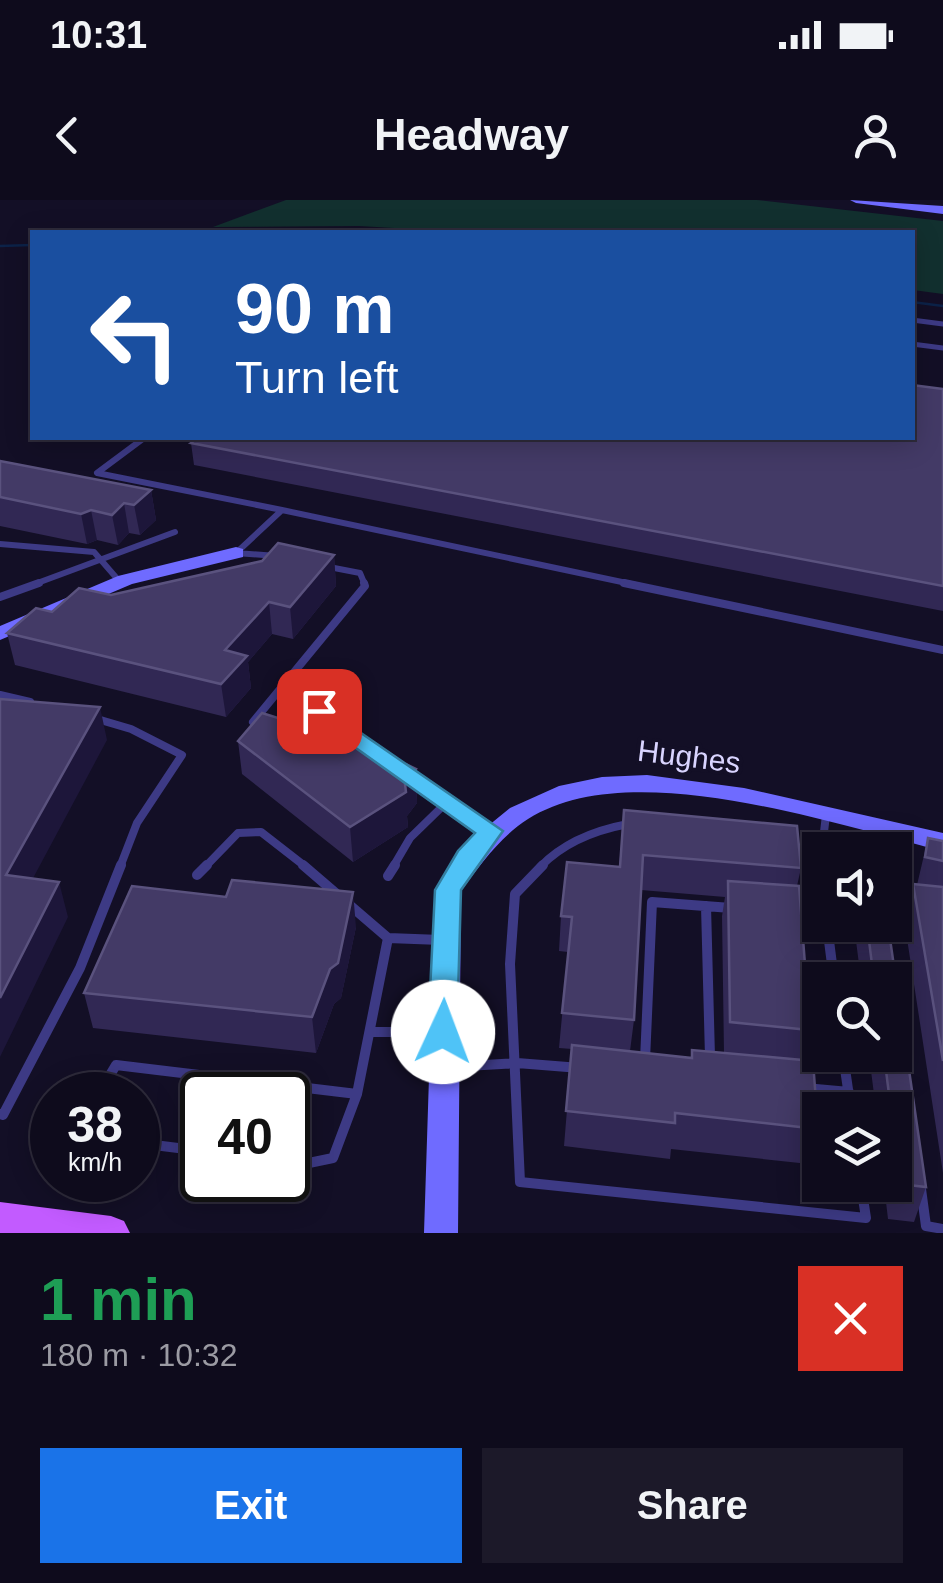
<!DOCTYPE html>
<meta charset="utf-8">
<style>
:root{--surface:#0e0b1c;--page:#1c1929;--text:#f1f3f6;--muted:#9b9ba3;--line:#2e2b3b;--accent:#1a73e8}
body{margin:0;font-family:Arial,sans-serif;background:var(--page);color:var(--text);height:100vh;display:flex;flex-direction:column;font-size:38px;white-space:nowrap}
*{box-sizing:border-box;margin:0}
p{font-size:32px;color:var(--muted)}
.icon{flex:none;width:55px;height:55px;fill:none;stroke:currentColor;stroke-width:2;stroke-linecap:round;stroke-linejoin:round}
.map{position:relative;height:1033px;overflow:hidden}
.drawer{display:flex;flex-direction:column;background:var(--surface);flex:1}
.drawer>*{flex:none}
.top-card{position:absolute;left:30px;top:30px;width:885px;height:210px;border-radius:0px;box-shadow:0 5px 25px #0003,0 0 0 2px var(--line);background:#1a4fa0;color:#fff;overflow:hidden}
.tools{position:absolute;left:802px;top:632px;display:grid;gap:20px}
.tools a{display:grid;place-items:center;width:110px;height:110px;border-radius:0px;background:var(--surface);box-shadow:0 5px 25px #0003,0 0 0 2px var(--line);font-size:50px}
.speed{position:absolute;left:30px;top:872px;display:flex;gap:20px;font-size:50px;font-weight:700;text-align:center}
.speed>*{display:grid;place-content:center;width:130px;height:130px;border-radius:50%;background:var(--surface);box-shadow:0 5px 25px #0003,0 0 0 2px var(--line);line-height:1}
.speed small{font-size:25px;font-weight:400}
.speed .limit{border:5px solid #111;border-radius:15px;background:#fff;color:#111}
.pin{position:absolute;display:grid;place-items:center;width:85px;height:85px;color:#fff;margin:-42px;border-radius:20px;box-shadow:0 5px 15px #0006}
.me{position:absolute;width:110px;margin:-55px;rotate:2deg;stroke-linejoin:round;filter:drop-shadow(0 0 8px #0008)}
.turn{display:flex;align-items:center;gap:35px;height:210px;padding:0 40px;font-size:45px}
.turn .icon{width:130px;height:130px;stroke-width:2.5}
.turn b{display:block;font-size:70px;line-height:85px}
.round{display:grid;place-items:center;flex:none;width:105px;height:105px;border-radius:0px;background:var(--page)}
.head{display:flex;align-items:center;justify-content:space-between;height:170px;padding:0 40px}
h1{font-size:60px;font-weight:700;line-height:75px;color:#1e9e55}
.action{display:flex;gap:20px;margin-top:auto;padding:20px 40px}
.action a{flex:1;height:115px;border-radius:0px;background:var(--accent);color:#fff;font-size:40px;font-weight:700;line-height:115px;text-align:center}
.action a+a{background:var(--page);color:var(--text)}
.status{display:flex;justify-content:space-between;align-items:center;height:70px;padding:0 50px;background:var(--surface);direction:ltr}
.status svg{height:28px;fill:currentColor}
header{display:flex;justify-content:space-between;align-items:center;height:130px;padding:0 40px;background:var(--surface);font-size:45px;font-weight:700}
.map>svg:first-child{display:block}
.green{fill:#12302f}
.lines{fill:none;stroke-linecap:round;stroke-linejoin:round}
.stream{stroke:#0c2248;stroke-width:2.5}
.lane-far3{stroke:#3d3a85;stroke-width:5}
.lane-far2{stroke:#3d3a85;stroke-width:6}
.lane-far1{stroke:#3d3a85;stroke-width:8}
.lane{stroke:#3d3a85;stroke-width:10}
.secondary{fill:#6f6bff;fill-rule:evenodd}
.primary{fill:#c25bff;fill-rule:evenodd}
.wall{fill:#312854;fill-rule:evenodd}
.shaded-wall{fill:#1d163a}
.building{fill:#433a66;stroke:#5a527e;stroke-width:2.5}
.route{fill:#4fc3f7;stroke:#337fa1;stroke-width:2.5}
.labels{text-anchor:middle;stroke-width:8;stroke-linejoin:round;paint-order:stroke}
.street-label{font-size:30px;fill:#d9d4ff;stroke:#130f26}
</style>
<div class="status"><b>10:31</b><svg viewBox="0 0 49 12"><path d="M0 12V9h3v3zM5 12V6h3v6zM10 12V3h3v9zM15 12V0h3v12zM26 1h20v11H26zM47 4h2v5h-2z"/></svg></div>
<header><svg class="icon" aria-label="back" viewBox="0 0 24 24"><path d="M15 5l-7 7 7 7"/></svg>Headway<svg class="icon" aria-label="person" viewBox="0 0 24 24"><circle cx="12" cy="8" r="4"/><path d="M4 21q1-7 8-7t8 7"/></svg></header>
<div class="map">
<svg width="943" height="1033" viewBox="0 0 943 1033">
<rect width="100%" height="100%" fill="#130f26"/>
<path class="green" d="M286,0H757L943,21V94L913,90L912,32H464L359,26L213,27Z"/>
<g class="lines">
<path class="stream" d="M0,46L32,45
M912,102L943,106"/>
<path class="lane-far3" d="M912,120L943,124
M912,144L943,148"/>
<path class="lane-far2" d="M144,238L97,273L282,310
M0,344L94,352L120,382
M236,353L282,310L636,385
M236,353L277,356
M329,367L360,373L365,385
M32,385L175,332"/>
<path class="lane-far1" d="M624,383L943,450
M0,397L39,383
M0,495L30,502
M319,511L491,631
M97,519L131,529L182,555L137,623L120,667
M253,522L365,386L364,383
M873,626L876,650
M794,649L819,655
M820,666L826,615
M205,667L238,633L261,632L306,667
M393,667L410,638L448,601
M540,667C563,643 596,630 628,624"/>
<path class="lane" d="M303,665L388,738L441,740
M543,665L515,694L510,764L520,982L866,1018L861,985
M197,675L207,665
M388,676L395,665
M895,703L914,706
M706,706L710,857
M795,713L820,714
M827,725L834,780
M371,832H436
M843,855L851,910
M645,860L652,702L731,708
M449,867L517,863L580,868
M805,888L849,892
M98,895L116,865L357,894
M0,914L3,915L80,768L121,665
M138,943L202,951
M288,962L304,964L333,958L357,894L388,738
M921,989L926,1026L943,1029"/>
<path class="secondary" d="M850,0L943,6V14L856,3Z
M236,347L243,349V357L132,384L0,440V426L118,376Z
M647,575L744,588L943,633V651C831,624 630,554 528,619C500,637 480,665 461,691L458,1033H424L435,690L472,639L510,608L559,586L602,577Z"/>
<path class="primary" d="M0,1002L111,1016L124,1021L130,1033H0Z"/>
</g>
<path class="wall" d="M943,189V411L194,265L191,243Z
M0,261L151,290L156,320L140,335L129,333L118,345L97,340L87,344L0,326Z
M334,355L336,386L293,439L272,434L248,462L251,488L226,517L15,465L7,433L52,412L111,395Z
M238,541L395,568L416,569L417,603L407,616L408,627L353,662L242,574Z
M624,610L801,668L797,686L810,830L803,860L818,929L809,964L671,949L670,959L564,946L572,849L559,848L568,752L559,751L561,716L619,667ZM641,690L725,697L722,716L724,853L692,850L691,858L630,851L634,820Z
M928,638L943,641V973L904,719L913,684L917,685Z
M854,725H888L926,987L914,1022L888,1019L884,985H895V910H876L869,855H895V780H861Z
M356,727L341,798L334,804L316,853L93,828L84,793Z"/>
<path class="shaded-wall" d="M151,290L156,320L140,335L134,305Z
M124,303L129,333L118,345L112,315Z
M91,310L97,340L87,344L81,314Z
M334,355L336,386L293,439L290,407Z
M269,402L272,434L248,462L251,488L226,517L221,484L225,450Z
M100,507L107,540L16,710L6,675Z
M416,569L417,603L407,616L408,627L353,662L350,627L405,584Z
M59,682L68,717L0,857V798Z
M353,692L356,727L341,798L334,804L316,853L312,817L330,769Z"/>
<path class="building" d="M912,185L943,189V386L191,243L198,238H912Z
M0,261L151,290L134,305L124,303L112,315L91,310L81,314L0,297Z
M278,343L334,355L290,407L269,402L225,450L247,456L221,484L7,433L36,408L52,412L79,388L111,395L262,361Z
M0,499L100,507L6,675L59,682L0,798Z
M308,507L395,568L406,564L416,569L405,584L406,592L350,627L238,541L262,513L281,519Z
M624,610L797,626L801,668L643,655L634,820L562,813L572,717L561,716L567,662L620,667Z
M928,638L943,641V661L925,657Z
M232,680L353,692L338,763L330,769L312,817L84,793L132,686L226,697Z
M728,681L799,686L810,830L730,822Z
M913,684L943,687V861Z
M867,725H888L926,987L900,984L895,944V910H891L884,855H895V780H874Z
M572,845L692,858V850L813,861L818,929L675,913V923L566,911Z"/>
<path class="route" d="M319,504L503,631L461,690L457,832L453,840L443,843L432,840L428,832L435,690L458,651L475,633L311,516L307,511Z"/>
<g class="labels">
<g class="street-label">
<text transform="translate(689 557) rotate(7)" y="10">Hughes</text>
</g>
</g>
</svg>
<div class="tools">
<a><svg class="icon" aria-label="sound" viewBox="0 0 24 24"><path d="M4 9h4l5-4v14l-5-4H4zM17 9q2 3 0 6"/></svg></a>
<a><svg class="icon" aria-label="search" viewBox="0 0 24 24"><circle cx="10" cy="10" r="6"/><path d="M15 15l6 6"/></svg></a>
<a><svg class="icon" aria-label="layers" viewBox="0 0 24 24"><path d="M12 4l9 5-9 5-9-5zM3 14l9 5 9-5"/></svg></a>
</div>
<div class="speed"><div>38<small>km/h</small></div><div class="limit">40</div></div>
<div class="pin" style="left:319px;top:511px;background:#d93025"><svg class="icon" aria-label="arrive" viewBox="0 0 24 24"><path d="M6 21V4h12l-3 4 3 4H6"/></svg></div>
<svg class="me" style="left:443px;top:832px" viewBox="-20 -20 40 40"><circle r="19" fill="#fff"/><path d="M0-13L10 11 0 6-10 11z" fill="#4fc3f7"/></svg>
<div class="top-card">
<div class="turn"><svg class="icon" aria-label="left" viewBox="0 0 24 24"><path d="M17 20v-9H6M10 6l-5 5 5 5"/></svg><div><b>90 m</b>Turn left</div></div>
</div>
</div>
<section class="drawer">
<div class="head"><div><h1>1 min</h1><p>180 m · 10:32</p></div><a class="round" style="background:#d93025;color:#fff"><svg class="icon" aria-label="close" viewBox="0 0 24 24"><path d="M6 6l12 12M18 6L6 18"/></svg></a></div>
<div class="action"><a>Exit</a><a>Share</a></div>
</section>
